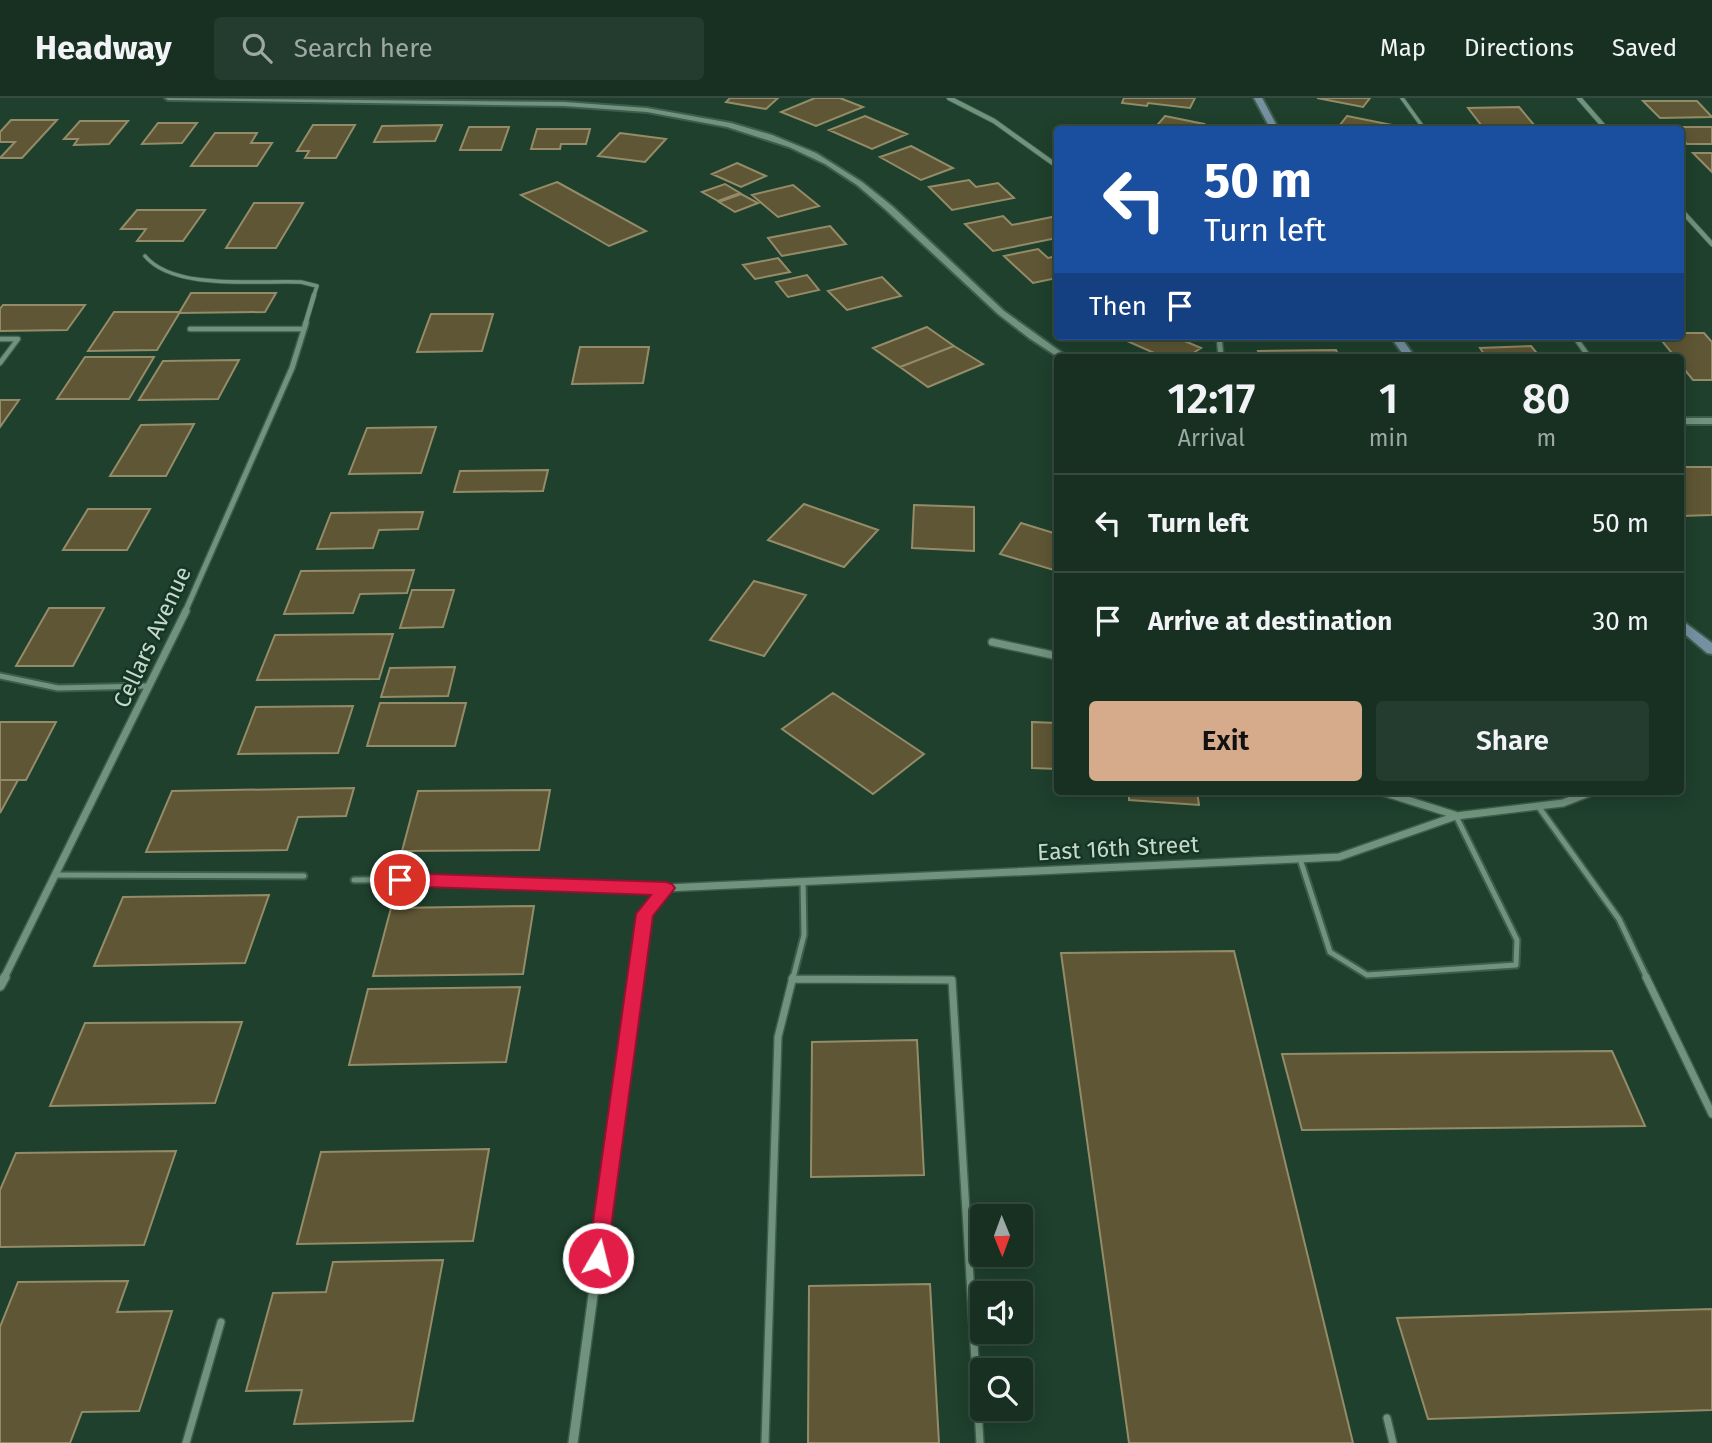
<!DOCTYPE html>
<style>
:root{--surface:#173022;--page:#243c2f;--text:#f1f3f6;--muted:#9ea9a5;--line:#364b40;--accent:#d6ab8b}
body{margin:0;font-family:"Fira Sans",sans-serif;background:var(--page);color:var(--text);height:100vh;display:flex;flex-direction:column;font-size:26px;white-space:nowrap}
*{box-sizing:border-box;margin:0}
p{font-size:23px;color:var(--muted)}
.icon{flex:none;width:38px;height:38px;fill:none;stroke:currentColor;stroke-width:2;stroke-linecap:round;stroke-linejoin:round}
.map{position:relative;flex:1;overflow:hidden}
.side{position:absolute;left:1054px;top:256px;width:630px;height:441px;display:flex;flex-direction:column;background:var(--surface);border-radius:7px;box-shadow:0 4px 18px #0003,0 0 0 2px var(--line)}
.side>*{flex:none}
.top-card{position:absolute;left:1054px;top:28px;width:630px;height:214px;border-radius:7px;box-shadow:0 4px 18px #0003,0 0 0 2px var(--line);background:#1a4fa0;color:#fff;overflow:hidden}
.needle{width:46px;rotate:179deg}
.tools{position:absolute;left:970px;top:1106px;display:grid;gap:14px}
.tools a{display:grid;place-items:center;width:63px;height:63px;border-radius:7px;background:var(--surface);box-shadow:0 4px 18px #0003,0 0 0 2px var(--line);font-size:35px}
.pin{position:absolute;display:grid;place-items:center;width:60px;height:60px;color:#fff;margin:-30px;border:4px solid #fff;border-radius:50%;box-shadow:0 2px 7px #0007}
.me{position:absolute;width:77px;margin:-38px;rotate:8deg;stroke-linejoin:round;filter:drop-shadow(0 0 5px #0008)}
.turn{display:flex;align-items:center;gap:24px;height:147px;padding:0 35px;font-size:32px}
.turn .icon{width:91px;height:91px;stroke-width:2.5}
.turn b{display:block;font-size:49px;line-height:60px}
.then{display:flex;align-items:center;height:66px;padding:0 35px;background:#0003;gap:14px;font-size:26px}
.eta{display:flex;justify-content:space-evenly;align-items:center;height:119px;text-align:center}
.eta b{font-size:42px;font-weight:600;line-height:49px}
.button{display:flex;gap:14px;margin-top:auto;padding:14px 35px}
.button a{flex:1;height:80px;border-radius:7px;background:var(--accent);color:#111;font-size:28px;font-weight:600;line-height:80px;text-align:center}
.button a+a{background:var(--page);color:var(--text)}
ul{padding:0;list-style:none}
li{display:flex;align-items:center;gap:21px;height:98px;padding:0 35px;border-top:2px solid var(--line)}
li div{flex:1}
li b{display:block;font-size:26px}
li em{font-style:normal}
header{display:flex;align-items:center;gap:42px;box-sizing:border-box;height:98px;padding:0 35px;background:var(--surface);border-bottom:2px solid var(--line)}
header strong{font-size:33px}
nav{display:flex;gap:38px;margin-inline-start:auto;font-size:24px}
.search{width:490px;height:63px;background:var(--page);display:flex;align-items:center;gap:18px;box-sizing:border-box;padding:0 24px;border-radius:7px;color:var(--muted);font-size:26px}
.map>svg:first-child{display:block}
.building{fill:#5e5634;stroke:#948c68;stroke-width:2}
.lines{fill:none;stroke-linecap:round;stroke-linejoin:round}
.service-far3-casing{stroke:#3f5c4c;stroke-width:5}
.service-far2-casing{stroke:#3f5c4c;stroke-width:7}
.service-far1-casing{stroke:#3f5c4c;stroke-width:9}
.service-casing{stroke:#3f5c4c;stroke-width:10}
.minor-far3-casing{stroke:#3f5c4c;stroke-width:6}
.minor-far2-casing{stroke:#3f5c4c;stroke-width:8}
.minor-far1-casing{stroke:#3f5c4c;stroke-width:10}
.minor-casing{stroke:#3f5c4c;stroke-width:12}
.tertiary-casing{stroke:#3f5c4c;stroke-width:4}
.secondary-casing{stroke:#3f5c4c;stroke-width:4}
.service-far3{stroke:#70937d;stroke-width:3.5}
.service-far2{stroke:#70937d;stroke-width:4.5}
.service-far1{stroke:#70937d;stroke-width:5}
.service{stroke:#70937d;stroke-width:7}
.minor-far3{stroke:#70937d;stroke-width:4.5}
.minor-far2{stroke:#70937d;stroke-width:5}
.minor-far1{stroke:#70937d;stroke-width:7}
.minor{stroke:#70937d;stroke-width:9}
.tertiary{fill:#70937d;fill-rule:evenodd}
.secondary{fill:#7591a1;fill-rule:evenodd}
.route{fill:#e11d48;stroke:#92132f;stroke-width:2}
.labels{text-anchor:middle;stroke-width:5;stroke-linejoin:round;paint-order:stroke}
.street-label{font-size:23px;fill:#c6d9cc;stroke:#153623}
</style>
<header>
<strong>Headway</strong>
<div class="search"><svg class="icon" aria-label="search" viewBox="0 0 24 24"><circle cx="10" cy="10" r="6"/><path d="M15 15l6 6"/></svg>Search here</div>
<nav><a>Map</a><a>Directions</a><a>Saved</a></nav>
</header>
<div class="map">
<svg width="1712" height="1345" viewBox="0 0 1712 1345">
<rect width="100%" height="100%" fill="#1f402d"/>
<path class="building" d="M730,0H778L766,11L726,4Z
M815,0H840L863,9L816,28L781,14Z
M1124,0H1195L1190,10L1148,5L1147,8L1122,5Z
M1317,0H1370L1363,9Z
M1643,3H1697L1712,19L1660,20Z
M1519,9L1535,28H1521L1524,32H1485L1468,10Z
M865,18L907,36L872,51L829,32Z
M1165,18L1204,26L1199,32H1153Z
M1347,18L1402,29L1336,32Z
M11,22H57L22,60H0L15,44H0V34Z
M80,23H128L109,46L74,47L78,41H64Z
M158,25H197L182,45L142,46Z
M313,27H355L336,60H305L309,53H297Z
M442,27L435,43L374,44L382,28Z
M469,29H509L501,52H460Z
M1670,29H1712V46H1687L1680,39V32Z
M537,31H590L586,46H561L560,51H531Z
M215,35H257L251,45H272L257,68H191Z
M620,35L666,41L645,64L598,58Z
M911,48L953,70L921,82L880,59Z
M1693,55H1712V74Z
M737,65L766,78L741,89L712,76Z
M969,82L976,89L998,85L1014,100L952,112L929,89Z
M557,84L646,133L609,148L521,97Z
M725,86L740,95L718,103L702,94Z
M793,87L819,108L778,119L752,97Z
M741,96L758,105L735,114L719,104Z
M254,105H303L276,150H226Z
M137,112H205L183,143H137L146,131H121Z
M1003,118L1012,127L1057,118V140L993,153L965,126Z
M830,128L846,146L782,158L768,140Z
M1038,151L1048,160L1057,158V180L1033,185L1004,158Z
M778,160L790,174L755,181L743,167Z
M807,177L819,192L788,199L776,184Z
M882,179L901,198L847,212L828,193Z
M191,195H276L265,214L179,215Z
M3,207H85L67,232L0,233V211Z
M114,214H180L157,252L88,253Z
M431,216H493L482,253L417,254Z
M927,229L954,248L900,269L873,250Z
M1680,235H1704L1712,244V282H1693L1680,266V259H1675L1658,238H1680Z
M1116,238H1173L1201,250L1187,259H1163Z
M954,248L983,266L928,289L900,269Z
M1531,248L1540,259H1486L1480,250Z
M580,249H649L643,285L572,286Z
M1336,252L1339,259H1260L1258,253Z
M85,259H154L129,301H57Z
M239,262L218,301L139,302L163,263Z
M0,302H19L0,329Z
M194,326L166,378H110L141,327Z
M436,329L421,375L349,376L367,330Z
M1680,369H1712V417L1680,418Z
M548,372L543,393L454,394L460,373Z
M804,406L878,432L844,469L768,442Z
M914,407L974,409V453L912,450Z
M88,411H150L127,452H63Z
M423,414L418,431L379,432L373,450L317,451L331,415Z
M1021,425L1057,436V473L1000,456Z
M414,472L407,495L360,496L353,515L284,516L301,473Z
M754,483L806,497L764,558L710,542Z
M412,492H454L443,529L400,530Z
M49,510H104L73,568H16Z
M393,536L379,581L257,582L275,537Z
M455,569L448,598L381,599L390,570Z
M833,595L924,656L873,696L782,631Z
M380,605H466L455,648H367Z
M353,608L338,655L238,656L256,609Z
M0,624H56L26,682H0Z
M1032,624L1057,625V671L1032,670Z
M0,682H18L0,715Z
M354,690L346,718L298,719L287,752L146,754L172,693Z
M550,692L539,752L402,753L418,693Z
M1129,693H1197L1199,707L1129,702Z
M269,797L245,865L94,868L123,799Z
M534,808L523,876L373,878L391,810Z
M1234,853L1353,1345H1129L1061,855Z
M520,889L506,964L349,967L368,891Z
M242,924L215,1005L50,1008L85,925Z
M917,942L924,1077L811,1079L812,944Z
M1612,953L1645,1028L1302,1032L1282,956Z
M489,1051L473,1143L297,1146L321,1054Z
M176,1053L144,1147L0,1149V1092L16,1055Z
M443,1162L413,1323L294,1326L302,1292L246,1293L273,1195L326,1194L333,1164Z
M128,1183L117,1214L172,1213L139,1313L82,1314L70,1345H0V1229L18,1184Z
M930,1186L939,1345H808L809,1188Z
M1712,1211V1312L1428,1321L1397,1220Z"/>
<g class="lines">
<defs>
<path id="service-far3" d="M1402,0L1425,32
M145,158C174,193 258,182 301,184L317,188L314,197"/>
<path id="service-far2" d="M190,231H304
M1574,238L1589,259
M0,241H18L0,265"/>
<path id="service-far1" d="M0,578L58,590L149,588
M1538,708L1619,821L1647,880
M1300,761L1330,854L1367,877L1516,867L1517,842L1456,718
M55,777L304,778
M354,782L446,781L666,790
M793,880L804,837L803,784"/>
<path id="service" d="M1646,879L1712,1016
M792,881L952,882L980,1345
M1387,1320L1393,1345
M186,1345L221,1224
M765,1345L778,939L793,879"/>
<path id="minor-far3" d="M949,0L994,23L1057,68
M1579,0L1607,32
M1680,111L1712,146
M305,227L314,197"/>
<path id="minor-far2" d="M1219,238L1221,259
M185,514L292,270L306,225"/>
<path id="minor-far1" d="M992,544L1057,558
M1379,693L1455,717
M4,880L186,513
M636,880L645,816L666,790L1339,759L1456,718L1563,705L1594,693"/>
<path id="minor" d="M0,888L5,879
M573,1345L636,879"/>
<path id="tertiary" d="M165,0L564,4L647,10L731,25L772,37L816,55L862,84L892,108L1004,213L1068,259H1058L1029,240L998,216L886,112L857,87L825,66L789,49L727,29L647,14L564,8L168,2Z
M1680,320H1712V326H1680Z"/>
<path id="secondary" d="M1254,0H1262L1279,32H1271Z
M1390,238H1400L1415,259H1405Z
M1680,521L1712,545V556L1707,555L1680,532Z"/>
</defs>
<use href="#service-far3" class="service-far3-casing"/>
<use href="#service-far2" class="service-far2-casing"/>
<use href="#service-far1" class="service-far1-casing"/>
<use href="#service" class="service-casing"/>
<use href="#minor-far3" class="minor-far3-casing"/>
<use href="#minor-far2" class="minor-far2-casing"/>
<use href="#minor-far1" class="minor-far1-casing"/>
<use href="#minor" class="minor-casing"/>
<use href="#tertiary" class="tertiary-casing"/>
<use href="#secondary" class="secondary-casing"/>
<use href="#service-far3" class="service-far3"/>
<use href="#service-far2" class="service-far2"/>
<use href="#service-far1" class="service-far1"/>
<use href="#service" class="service"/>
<use href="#minor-far3" class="minor-far3"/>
<use href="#minor-far2" class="minor-far2"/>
<use href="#minor-far1" class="minor-far1"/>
<use href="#minor" class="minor"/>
<use href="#tertiary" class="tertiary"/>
<use href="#secondary" class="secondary"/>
</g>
<path class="route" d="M400,775L666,784L672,786L675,790L653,818L606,1167L598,1170L591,1167L588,1160L636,816L651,797L400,788L394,786L391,782L394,777Z"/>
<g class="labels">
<g class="street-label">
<text transform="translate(152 539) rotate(-65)" y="8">Cellars Avenue</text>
<text transform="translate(1118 750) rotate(-3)" y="8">East 16th Street</text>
</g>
</g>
</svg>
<div class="tools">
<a><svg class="needle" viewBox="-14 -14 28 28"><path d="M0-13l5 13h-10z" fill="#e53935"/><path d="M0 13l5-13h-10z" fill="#9ea9a5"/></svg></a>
<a><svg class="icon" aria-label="sound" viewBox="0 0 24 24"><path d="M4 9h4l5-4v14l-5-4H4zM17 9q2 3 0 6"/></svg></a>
<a><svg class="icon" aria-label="search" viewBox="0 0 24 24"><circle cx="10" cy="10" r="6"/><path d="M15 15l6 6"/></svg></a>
</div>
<div class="pin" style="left:400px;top:782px;background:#d93025"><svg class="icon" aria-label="arrive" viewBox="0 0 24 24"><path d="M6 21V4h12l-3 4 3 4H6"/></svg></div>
<svg class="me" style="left:598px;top:1160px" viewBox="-20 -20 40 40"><circle r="17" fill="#e11d48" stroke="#fff" stroke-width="3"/><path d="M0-11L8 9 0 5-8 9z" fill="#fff"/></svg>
<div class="top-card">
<div class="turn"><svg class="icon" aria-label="left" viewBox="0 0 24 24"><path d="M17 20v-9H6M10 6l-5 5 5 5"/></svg><div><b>50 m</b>Turn left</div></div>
<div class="then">Then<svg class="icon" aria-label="arrive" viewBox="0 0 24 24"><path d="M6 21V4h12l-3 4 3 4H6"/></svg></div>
</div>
<section class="side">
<div class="eta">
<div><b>12:17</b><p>Arrival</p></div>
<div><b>1</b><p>min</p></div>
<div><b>80</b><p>m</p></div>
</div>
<ul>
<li><svg class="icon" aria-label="left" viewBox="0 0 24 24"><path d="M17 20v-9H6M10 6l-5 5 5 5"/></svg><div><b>Turn left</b></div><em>50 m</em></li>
<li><svg class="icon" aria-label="arrive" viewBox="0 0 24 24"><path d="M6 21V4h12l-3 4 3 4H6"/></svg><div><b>Arrive at destination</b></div><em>30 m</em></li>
</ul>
<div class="button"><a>Exit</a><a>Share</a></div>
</section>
</div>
